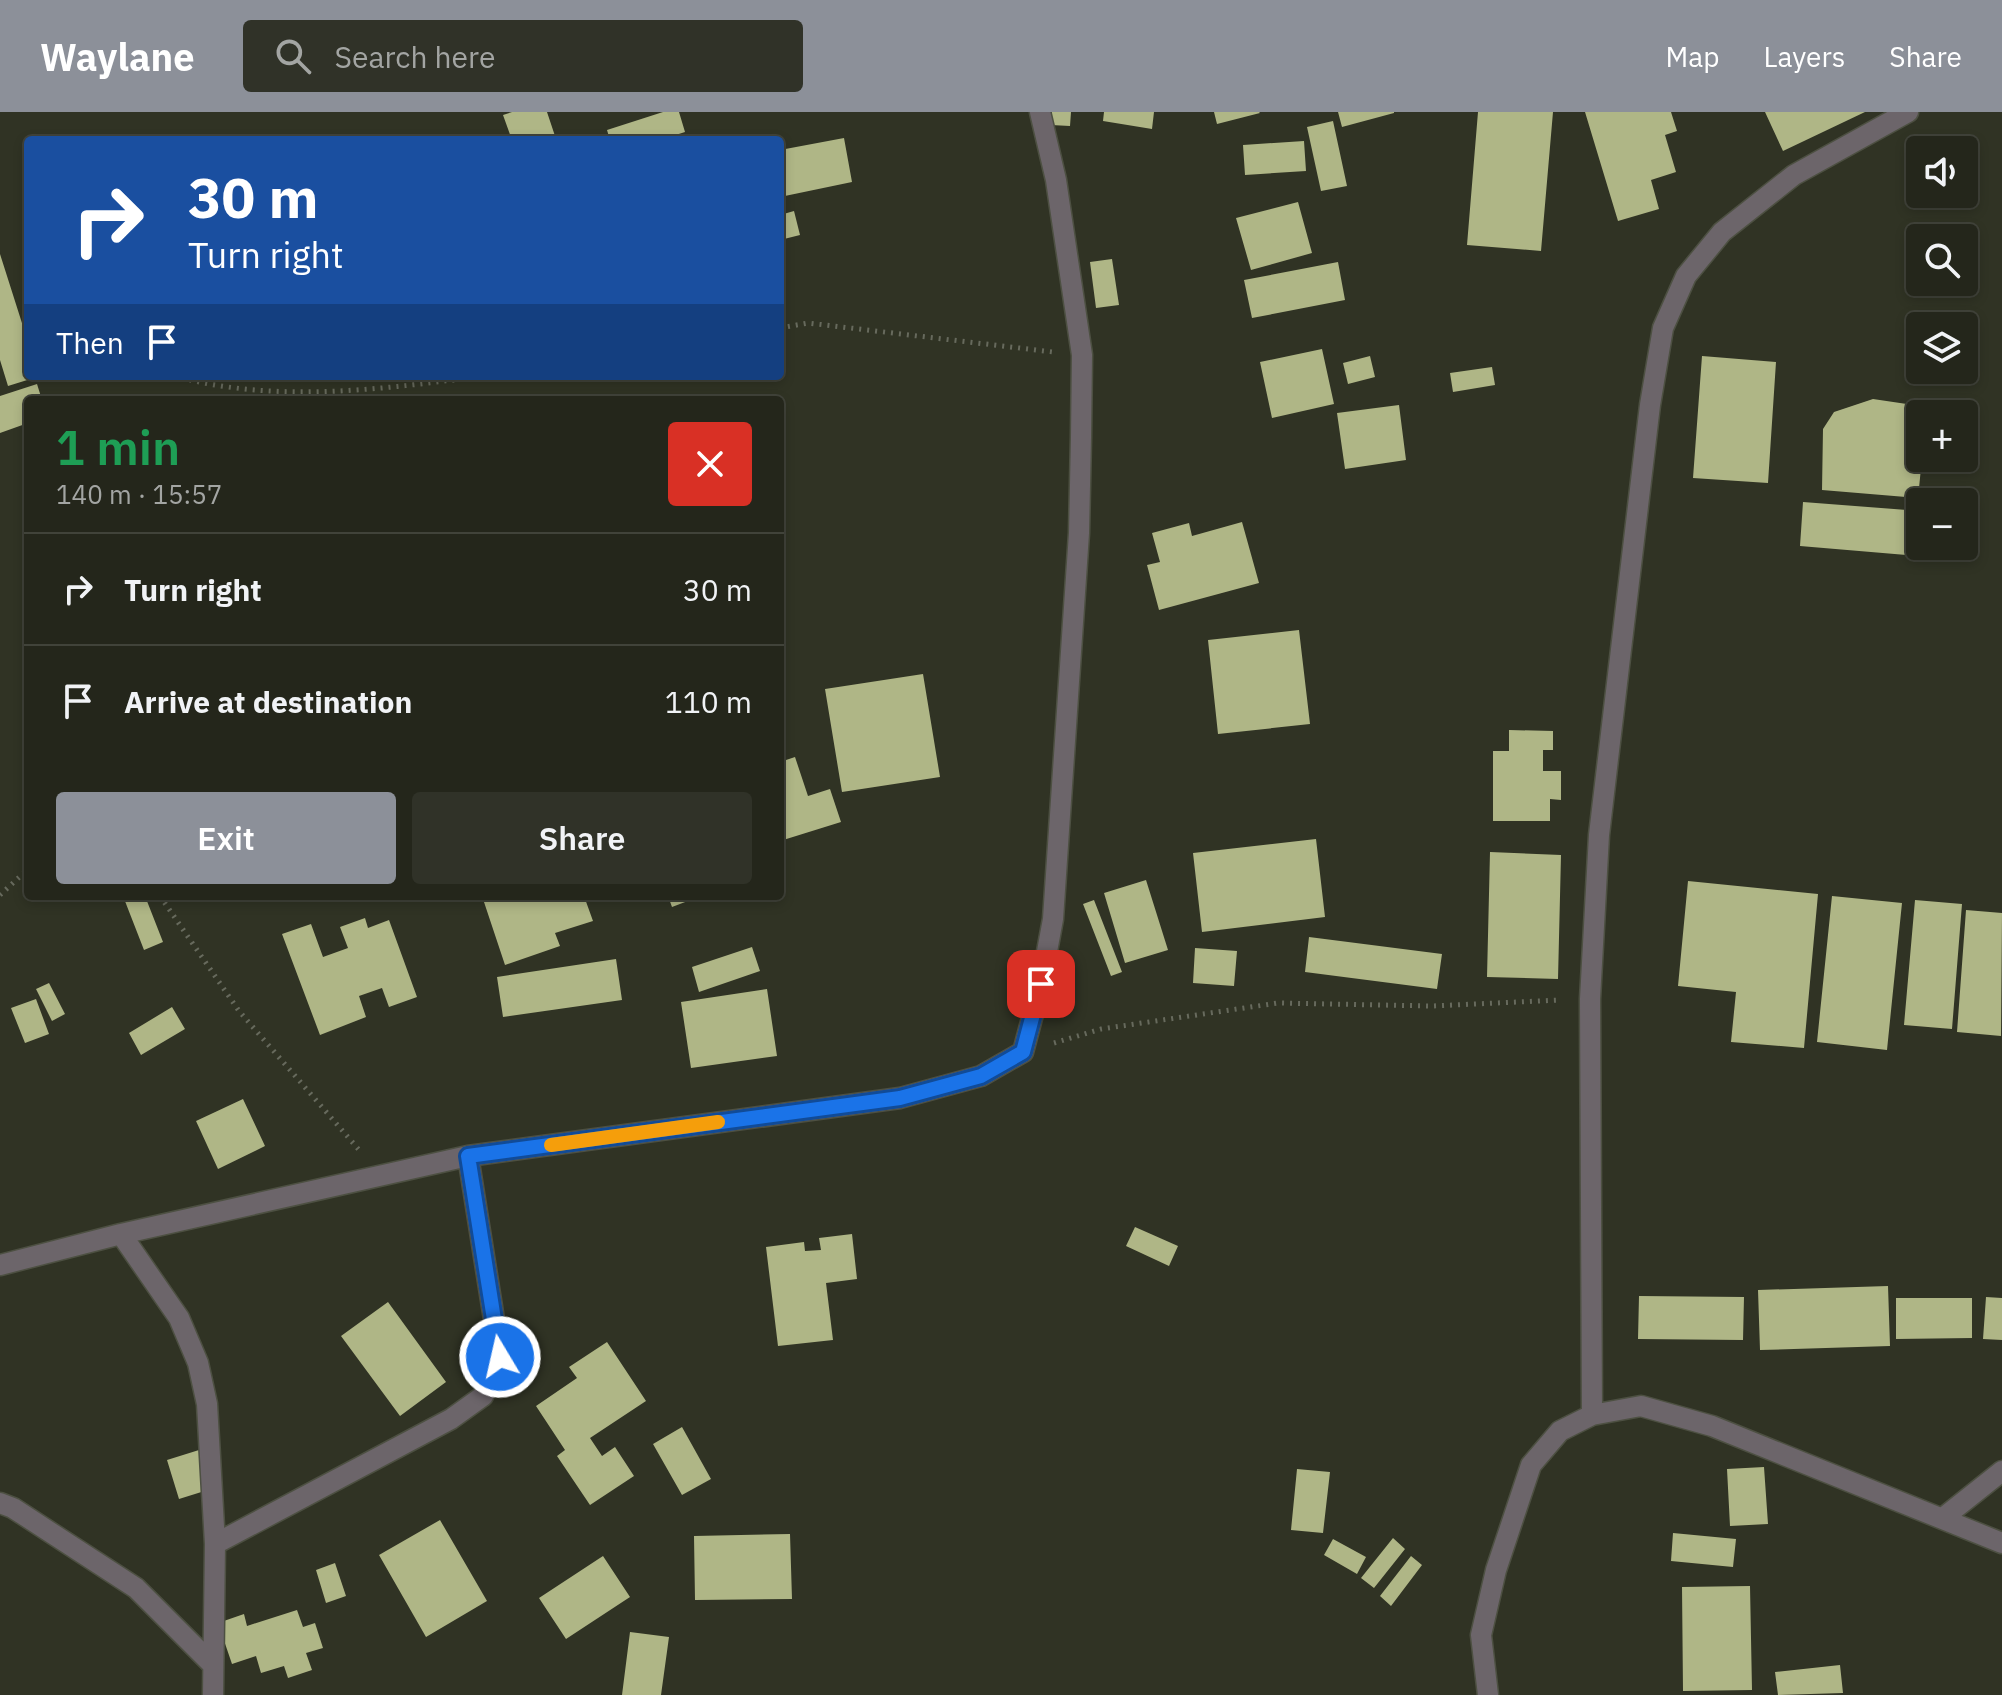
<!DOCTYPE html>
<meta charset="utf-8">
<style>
:root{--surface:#24261b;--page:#303228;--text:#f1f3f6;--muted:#a3a5a3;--line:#41433a;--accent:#8c9099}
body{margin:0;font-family:"IBM Plex Sans",sans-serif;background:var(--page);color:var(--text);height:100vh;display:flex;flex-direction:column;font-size:30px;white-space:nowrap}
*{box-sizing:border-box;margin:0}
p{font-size:26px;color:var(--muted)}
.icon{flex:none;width:44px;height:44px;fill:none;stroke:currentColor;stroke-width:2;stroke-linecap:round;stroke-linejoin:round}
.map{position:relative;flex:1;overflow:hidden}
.panel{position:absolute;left:24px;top:284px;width:760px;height:504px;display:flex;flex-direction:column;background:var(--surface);border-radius:8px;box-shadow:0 4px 12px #0003,0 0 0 2px var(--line)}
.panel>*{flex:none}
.hud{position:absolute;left:24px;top:24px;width:760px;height:244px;border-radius:8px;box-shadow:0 4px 12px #0003,0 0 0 2px var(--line);background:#1a4fa0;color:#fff;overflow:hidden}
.controls{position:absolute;left:1906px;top:24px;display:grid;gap:16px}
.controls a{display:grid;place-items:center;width:72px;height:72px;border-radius:8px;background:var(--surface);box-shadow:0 4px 12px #0003,0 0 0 2px var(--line);font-size:40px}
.pin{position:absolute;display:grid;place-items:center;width:68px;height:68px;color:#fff;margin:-34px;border-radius:16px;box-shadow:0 4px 12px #0006}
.me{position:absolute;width:88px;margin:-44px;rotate:351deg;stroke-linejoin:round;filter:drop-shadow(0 0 6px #0008)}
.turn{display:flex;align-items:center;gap:28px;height:168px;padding:0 32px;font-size:36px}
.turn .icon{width:104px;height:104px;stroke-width:2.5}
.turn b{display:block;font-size:56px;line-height:68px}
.then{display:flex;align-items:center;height:76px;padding:0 32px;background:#0003;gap:16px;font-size:30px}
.round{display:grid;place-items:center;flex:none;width:84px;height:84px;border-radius:8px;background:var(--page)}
.head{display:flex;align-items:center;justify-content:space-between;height:136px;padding:0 32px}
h1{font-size:48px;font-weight:600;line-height:60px;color:#1e9e55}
.button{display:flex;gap:16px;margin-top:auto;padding:16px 32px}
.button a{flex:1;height:92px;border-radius:8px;background:var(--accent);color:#fff;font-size:32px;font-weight:600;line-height:92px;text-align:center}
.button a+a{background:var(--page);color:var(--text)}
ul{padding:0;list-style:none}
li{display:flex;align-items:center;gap:24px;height:112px;padding:0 32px;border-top:2px solid var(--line)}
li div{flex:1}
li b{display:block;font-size:30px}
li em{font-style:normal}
header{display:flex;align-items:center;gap:48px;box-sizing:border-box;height:112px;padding:0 40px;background:var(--accent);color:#fff}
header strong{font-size:38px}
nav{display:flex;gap:44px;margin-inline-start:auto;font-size:28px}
.search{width:560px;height:72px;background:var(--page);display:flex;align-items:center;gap:20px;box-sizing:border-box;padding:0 28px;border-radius:8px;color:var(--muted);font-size:30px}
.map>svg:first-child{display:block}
.building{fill:#afb686}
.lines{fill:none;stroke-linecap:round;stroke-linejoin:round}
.minor-casing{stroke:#4d5042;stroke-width:23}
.path{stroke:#676a5d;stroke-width:5;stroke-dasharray:2 6;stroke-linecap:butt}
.minor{stroke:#6c656a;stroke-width:20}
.route-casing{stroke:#114b97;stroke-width:20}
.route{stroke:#1a73e8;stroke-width:14}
.slow{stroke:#f59e0b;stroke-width:14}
</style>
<header>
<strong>Waylane</strong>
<div class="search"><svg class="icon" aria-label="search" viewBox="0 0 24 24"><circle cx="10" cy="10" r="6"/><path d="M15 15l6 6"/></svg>Search here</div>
<nav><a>Map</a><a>Layers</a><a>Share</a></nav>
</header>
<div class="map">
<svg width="2002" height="1583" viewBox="0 0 2002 1583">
<rect width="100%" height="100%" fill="#303324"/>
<path class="building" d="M512,0H547L556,27L512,28L503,3Z
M663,0H679L685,20L660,28H610L607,18Z
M1052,0H1071L1070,14L1051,13Z
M1104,0H1154L1152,17L1103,9Z
M1214,0H1259L1260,1L1217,12Z
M1338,0H1394V1L1342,15Z
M1478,0H1553L1541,139L1467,133Z
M1585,0H1671L1677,19L1665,23L1676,60L1651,68L1659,97L1618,109Z
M1765,0H1865L1783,39Z
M1333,9L1347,74L1321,79L1307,15Z
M844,26L852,70L780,85V38Z
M1304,29L1306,59L1245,63L1243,33Z
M1298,90L1312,141L1251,158L1236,106Z
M794,99L800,123L780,128V103Z
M0,142L28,230V264L37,265L8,274L0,248Z
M1112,147L1119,193L1096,196L1090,150Z
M1338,150L1345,188L1252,206L1244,168Z
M1322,237L1334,292L1272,306L1260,250Z
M1370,244L1375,265L1348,272L1343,251Z
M1702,244L1776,250L1768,371L1693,366Z
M1492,255L1495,273L1453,280L1450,261Z
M37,272L42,288H28V311L0,321V284Z
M1873,287L1927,295L1926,302H1920V346H1922L1918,386L1822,378L1823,317L1834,300Z
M1399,293L1406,348L1345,357L1337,301Z
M1803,390L1920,399V434H1931L1930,445L1800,434Z
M1242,410L1259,471L1159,498L1147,453L1160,450L1152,421L1189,411L1192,424Z
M1299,518L1310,612L1218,622L1208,528Z
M923,562L940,665L842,680L825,577Z
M1509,618L1553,619V638H1543V659H1561V688L1550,687V709H1493V639H1509Z
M795,645L808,684L830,677L841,710L780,729V650Z
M1316,727L1325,805L1202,820L1193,741Z
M1490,740L1561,743L1558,867L1487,865Z
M1146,768L1168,838L1125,851L1104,781Z
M1688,769L1818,782L1804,936L1731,930L1736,880L1678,874Z
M123,784H145L163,830L144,838Z
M482,784H584L593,809L555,821L560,834L505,853Z
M668,784H701L672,795Z
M1832,784L1902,791L1887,938L1817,930Z
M1094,788L1122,860L1111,864L1083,792Z
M1915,788L1962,792L1952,917L1904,913Z
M1966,798L2002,801L2001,924L1957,920Z
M365,806L368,816L389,808L417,885L389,895L382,876L359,884L366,905L320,923L282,822L311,812L323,845L348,836L340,815Z
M1309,825L1442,842L1437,877L1305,860Z
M752,835L760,859L699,880L692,855Z
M1195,836L1237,839L1234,874L1193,871Z
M616,847L622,888L503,905L497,865Z
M49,871L65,902L52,909L36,877Z
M767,877L777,944L691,956L681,890Z
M36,887L49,922L25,931L11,896Z
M172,895L185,917L141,943L129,921Z
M243,987L265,1034L218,1057L196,1009Z
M1135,1115L1178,1134L1169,1154L1126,1134Z
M852,1122L857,1167L826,1171L833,1228L778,1234L766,1135L804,1130L805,1139L821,1138L819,1126Z
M1888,1174L1890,1234L1760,1238L1758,1178Z
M1639,1184L1744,1185L1743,1228L1638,1227Z
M1986,1185L2002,1186V1228L1983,1227Z
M1896,1186H1972V1226L1896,1227Z
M388,1190L446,1270L400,1304L341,1224Z
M607,1230L646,1289L590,1326L602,1344L615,1335L634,1364L590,1393L557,1344L565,1338L536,1294L577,1266L569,1255Z
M682,1315L711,1367L682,1383L653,1332Z
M199,1338L211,1377L179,1387L167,1348Z
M1764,1355L1768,1412L1730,1414L1727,1357Z
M1297,1357L1330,1360L1323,1421L1291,1418Z
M440,1408L487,1489L426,1525L379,1443Z
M1673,1421L1736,1427L1733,1455L1671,1449Z
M790,1422L792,1487L695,1488L694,1424Z
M1393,1426L1405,1437L1374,1476L1361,1466Z
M1333,1427L1366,1445L1357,1462L1324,1443Z
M603,1444L630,1485L566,1527L539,1486Z
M1411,1444L1422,1453L1391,1494L1380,1484Z
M335,1451L346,1484L326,1491L316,1458Z
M1750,1474L1752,1578L1683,1579L1682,1475Z
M297,1498L303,1515L315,1511L323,1536L306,1541L312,1558L288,1566L284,1554L261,1561L256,1544L232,1552L218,1511L244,1502L247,1514Z
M630,1520L669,1525L661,1583H622Z
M1840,1553L1843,1581L1778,1583L1775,1560Z"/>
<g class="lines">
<defs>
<path id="minor" d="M121,1122L179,1206L198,1251L207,1292L215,1432L213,1583
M0,1153L121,1122L468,1044L900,986L981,964L1023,940L1041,872L1053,807L1079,421L1081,325L1082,243L1056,68L1040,0
M1592,1303L1590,887L1599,723L1650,293L1663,216L1686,164L1722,120L1794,63L1908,0
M0,1391L13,1396L136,1476L211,1551
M1943,1406L2002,1359
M215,1432L451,1307L483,1284L500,1245L468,1044
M1488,1583L1481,1523L1496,1458L1531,1353L1560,1319L1592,1303L1641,1294L1712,1314L2002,1431"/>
</defs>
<use href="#minor" class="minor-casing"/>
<path class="path" d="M780,216L808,211L1053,240
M174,264C276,292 382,277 485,264
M0,783L28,757
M160,784L239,899L360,1039
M1054,931L1101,917L1278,891L1432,894L1561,888"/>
<use href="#minor" class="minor"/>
</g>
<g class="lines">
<defs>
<path id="route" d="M500,1245L468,1044L900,986L981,964L1023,940L1041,872"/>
</defs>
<use href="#route" class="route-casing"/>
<use href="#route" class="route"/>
<path class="slow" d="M551,1033L718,1010"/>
</g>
</svg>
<div class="controls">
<a><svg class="icon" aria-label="sound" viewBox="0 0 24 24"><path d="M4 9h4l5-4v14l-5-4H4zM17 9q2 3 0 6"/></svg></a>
<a><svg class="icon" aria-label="search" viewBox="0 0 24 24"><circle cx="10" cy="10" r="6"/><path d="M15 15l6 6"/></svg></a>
<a><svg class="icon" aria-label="layers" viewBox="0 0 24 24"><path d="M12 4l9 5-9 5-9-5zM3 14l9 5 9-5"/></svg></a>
<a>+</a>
<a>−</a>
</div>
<div class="pin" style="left:1041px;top:872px;background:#d93025"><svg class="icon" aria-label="arrive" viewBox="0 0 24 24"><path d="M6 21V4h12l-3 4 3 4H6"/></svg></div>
<svg class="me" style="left:500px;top:1245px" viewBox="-20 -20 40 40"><circle r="17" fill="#1a73e8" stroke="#fff" stroke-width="3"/><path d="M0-11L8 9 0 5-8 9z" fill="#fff"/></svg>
<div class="hud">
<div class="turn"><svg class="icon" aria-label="right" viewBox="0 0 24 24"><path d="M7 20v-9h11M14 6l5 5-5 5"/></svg><div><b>30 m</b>Turn right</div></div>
<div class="then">Then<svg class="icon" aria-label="arrive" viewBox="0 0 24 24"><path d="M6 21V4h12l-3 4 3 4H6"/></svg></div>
</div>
<section class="panel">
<div class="head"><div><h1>1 min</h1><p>140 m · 15:57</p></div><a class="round" style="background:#d93025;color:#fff"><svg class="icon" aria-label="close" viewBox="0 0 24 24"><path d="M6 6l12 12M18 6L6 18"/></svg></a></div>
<ul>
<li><svg class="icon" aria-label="right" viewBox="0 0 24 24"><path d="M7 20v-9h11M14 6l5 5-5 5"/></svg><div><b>Turn right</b></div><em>30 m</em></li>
<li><svg class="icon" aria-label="arrive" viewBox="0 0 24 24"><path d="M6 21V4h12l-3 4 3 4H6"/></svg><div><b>Arrive at destination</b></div><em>110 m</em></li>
</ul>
<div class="button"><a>Exit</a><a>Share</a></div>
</section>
</div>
